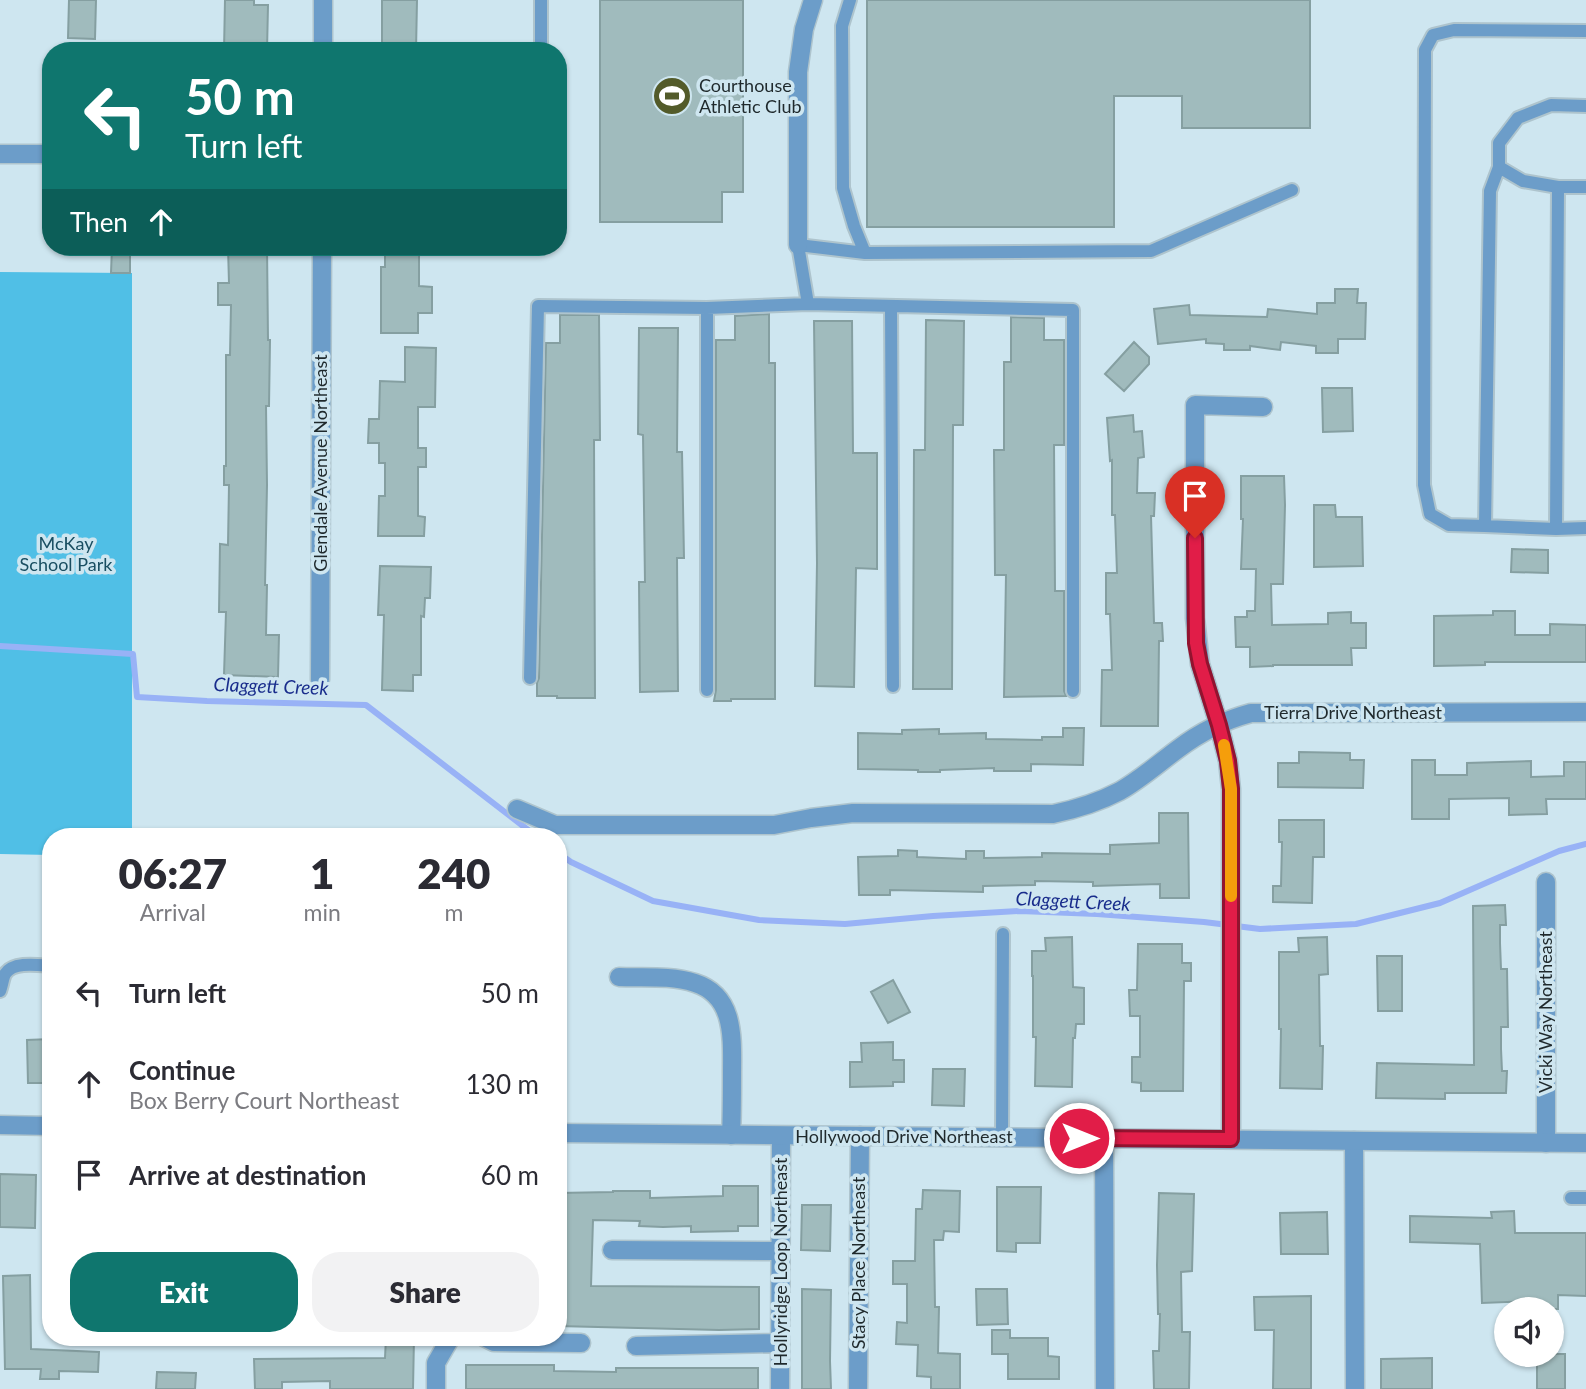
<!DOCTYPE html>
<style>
:root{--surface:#fff;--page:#f2f2f3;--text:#2b2b33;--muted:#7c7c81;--accent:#0f766e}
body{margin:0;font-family:Lato,sans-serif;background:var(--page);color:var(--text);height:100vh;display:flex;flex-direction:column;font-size:26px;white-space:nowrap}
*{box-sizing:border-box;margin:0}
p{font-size:23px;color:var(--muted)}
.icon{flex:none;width:38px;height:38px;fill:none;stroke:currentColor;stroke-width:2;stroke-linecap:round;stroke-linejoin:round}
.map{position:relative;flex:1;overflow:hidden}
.side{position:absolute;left:42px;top:828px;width:525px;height:518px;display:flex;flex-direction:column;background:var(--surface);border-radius:28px;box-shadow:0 2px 5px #0004}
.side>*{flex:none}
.banner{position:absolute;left:42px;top:42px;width:525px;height:214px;border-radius:28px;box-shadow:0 2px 5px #0004;background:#0f766e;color:#fff;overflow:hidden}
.tools{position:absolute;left:1494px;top:1297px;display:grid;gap:14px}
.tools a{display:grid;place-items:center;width:70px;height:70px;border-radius:50%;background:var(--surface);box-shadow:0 2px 5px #0004;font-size:35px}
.pin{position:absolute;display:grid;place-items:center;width:60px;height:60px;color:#fff;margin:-72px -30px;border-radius:50% 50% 50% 0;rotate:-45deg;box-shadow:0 0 7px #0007}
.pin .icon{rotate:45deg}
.me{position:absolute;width:77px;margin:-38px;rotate:90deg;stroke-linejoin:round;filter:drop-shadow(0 0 5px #0008)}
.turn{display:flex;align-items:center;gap:24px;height:147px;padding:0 28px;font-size:32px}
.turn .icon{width:91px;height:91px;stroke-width:2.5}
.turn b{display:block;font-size:49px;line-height:60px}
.then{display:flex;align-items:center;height:66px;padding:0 28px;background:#0003;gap:14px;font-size:26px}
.eta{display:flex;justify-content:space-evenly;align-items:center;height:119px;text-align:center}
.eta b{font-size:42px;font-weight:800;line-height:49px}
.action{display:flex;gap:14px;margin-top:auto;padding:14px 28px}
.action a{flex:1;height:80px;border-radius:28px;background:var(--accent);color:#fff;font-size:28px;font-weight:800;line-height:80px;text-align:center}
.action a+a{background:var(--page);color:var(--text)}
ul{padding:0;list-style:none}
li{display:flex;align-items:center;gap:21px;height:91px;padding:0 28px}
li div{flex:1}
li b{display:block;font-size:26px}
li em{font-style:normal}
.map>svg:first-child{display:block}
.green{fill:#50bfe6}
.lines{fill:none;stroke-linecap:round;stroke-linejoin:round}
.stream{stroke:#98b2f6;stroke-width:6}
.building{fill:#a0bbbd;stroke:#859fa1;stroke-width:2}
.service-casing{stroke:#aec4cd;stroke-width:16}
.minor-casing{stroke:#aec4cd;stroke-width:21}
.tertiary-casing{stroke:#aec4cd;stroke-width:21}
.service{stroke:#6c9dc9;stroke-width:12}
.minor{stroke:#6c9dc9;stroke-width:18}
.tertiary{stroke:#6c9dc9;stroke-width:18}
.route-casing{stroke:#92132f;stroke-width:18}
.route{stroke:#e11d48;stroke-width:12}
.slow{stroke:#f59e0b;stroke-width:12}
.labels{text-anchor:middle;stroke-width:7;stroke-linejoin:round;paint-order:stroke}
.poi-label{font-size:18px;fill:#1f292c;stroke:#cee6f0;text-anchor:start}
.street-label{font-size:18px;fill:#1f292c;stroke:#cee6f0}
.park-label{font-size:18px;fill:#194e61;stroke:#cee6f0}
.water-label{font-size:19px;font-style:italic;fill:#192d8c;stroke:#cee6f0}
</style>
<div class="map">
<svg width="1586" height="1389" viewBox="0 0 1586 1389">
<rect width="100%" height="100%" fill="#cee6f0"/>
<path class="green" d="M0,272L132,273V836H51V855L0,854Z"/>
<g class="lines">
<path class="stream" d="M0,646L133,654L137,697L207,701L366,705L536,836
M558,853L571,862L653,901L759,920L845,924L933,916L1020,911L1097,914L1204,922L1260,929L1356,924L1440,903L1559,851L1586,844"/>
</g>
<path class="building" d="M69,0H96L95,39L68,38Z
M225,0H254V5H268L267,51H224Z
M382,0H417L416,51H382Z
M600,0H743V192H722V222H600Z
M867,0H1310V128H1182V96H1114V227H867Z
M112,247H130V273H111Z
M228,247H267L268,340H270L269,406H266L267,485L265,585H267L266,635H279L278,677L224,675L226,612H219L220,544L228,545L229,485H224V466H226V355H230L231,305H218V283H229Z
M385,247H419V286L432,287V313H418V333H381V267H385Z
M1335,289H1358L1357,303H1366L1365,339H1338V353H1316V346L1281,342L1280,350L1250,346V350H1224V344L1206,343V339L1158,344L1154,309L1189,305L1190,315L1267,317L1268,309L1317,314V303H1335Z
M769,314V363H775V699H731V701H714L716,690V340H735V316Z
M560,315H599L600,440H594L595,698H557V696H537V683L539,678L546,343H560Z
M1011,317L1044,318V340H1064V445H1054L1055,591H1064V691L1066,696L1004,697L1006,575H995L994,450H1004V362H1011Z
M926,320L964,321L963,425H953L952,689H913L914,450H925Z
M814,321H852L853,453H877V569L856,568L854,687L815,686L817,563Z
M639,328H678L677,452H682L684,558H677L678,691L640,692L639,582H645L643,435L638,434Z
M1134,342L1149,357V364L1124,391L1105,374Z
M405,347L436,348L435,407H418V448H426V467H418V516L425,517L424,536H378L379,496H385V463H379V443H368L369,419H379L380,381L405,382Z
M1322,388H1352L1353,431L1323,432Z
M1133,415L1134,432L1142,431L1144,457L1138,458L1137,493H1155L1154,516H1151L1154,623H1162L1163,641H1159L1158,726H1101L1102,670H1112L1110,614H1106V573H1117L1115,515H1112V460L1110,461L1107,418Z
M1241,476H1284L1285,505L1283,584H1271L1272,625L1328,624V613L1351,612V623H1366V648H1351L1352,665H1273V666L1250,667V647H1236L1235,617H1247V611H1255L1256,569H1241L1243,519H1241Z
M1314,505H1335L1336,517H1362L1363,566L1314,567Z
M1512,549L1548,550V573L1511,572Z
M380,566L431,567L430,598H425L424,617L421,616V675H413V691L382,690L384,615H378Z
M1493,611H1515V635H1550V624L1586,625V662H1485V665L1434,666V616L1493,615Z
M1063,728H1084L1083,765L1031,764V771H994V768L940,770V772H918V770L858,769V733L902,734V730L939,729V734L986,733V739L1042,740V737H1063Z
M1299,752L1350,753V760H1364L1363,788L1278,787V763H1299Z
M1412,760H1435V775H1467V763L1531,761V777L1564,776V762H1586V799H1546L1547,814L1509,815V798L1449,799V819H1412Z
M1159,813H1188L1189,898H1160V884L1093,886V882L1035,881V885L983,886V892L890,890V895H859L858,857L898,856V850L917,851V857L966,859V851H984V858L1042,857V853L1110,854V845L1159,843Z
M1279,820H1324V857H1313L1312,903L1273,902V886H1281L1282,842H1279Z
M1505,905L1506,925H1500V943L1501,969H1507L1508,1027H1501V1049L1502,1071H1507L1506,1093H1445V1099L1376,1098L1377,1063L1474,1065L1473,906Z
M1072,937L1073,987L1084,988V1024H1076L1075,1038H1073L1072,1087L1035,1086L1036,1037H1033V976H1032V951H1046L1045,938Z
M1327,937L1328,974L1319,975L1320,1046H1323L1322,1089L1280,1088L1281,1029H1279V952H1299L1298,938Z
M1138,944H1182V963H1191V981H1184L1183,1091H1141V1083L1132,1082V1057H1140V1016H1130L1129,990H1137Z
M1377,956H1402V1011H1378Z
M893,980L910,1012L888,1023L871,992Z
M51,1039V1083H28L27,1040Z
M893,1042V1060H904V1082H893V1086L850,1087V1062H862L861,1043Z
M933,1069H965L964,1106L932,1105Z
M0,1174L36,1175L35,1228L0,1227Z
M723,1186H758V1226H738V1231L691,1232V1226L663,1227L639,1226L640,1221L593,1220L591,1286L759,1287V1329L719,1330L558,1326V1193L613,1192V1191H650V1198L723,1196Z
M997,1187H1041L1040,1243H1016V1252L997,1251Z
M923,1190L960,1191L959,1232L944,1231L943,1240H934L935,1307H939L938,1353L960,1354V1389H931V1377L917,1376L918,1345L896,1344L897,1322L907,1323V1284H893V1261H915L916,1209H922Z
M1159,1193L1194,1194L1192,1271L1181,1272L1182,1332H1190L1189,1389H1154L1153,1351H1159L1160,1314H1158L1157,1265Z
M802,1205H831L830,1251L801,1250Z
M1514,1211L1515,1233H1586V1296L1558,1295V1309H1531V1301L1482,1303L1480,1244L1410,1242V1216L1492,1218L1491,1212Z
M1327,1212L1328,1254H1281L1280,1213Z
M30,1275L31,1349L99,1352L98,1372L59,1371V1379H40L41,1369H5L3,1276Z
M802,1289L831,1290L830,1361L831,1389H802Z
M976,1289H1007L1008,1324L977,1325Z
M1311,1296V1389H1273L1274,1330H1255L1254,1297Z
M992,1330H1010V1338H1048V1356L1059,1357V1379H1008V1354H992Z
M386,1337H414L413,1389H330V1381L282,1382V1389H255L254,1359L385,1358Z
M1537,1354H1565V1389H1537Z
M1432,1358V1389H1381V1359Z
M466,1365H554V1371L616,1372V1368H758V1389H466Z
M157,1372L196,1373L195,1389H156Z"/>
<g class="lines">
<defs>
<path id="service" d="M850,0L842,26L843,188L854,226L865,253
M541,51V0
M1586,106L1551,105L1518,118L1499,143V167L1490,191L1485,526L1556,529L1586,528
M1499,167L1523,181L1558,187H1586
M808,304L1073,310V691
M891,306L893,686
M707,308V690
M1485,526L1449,525L1430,514L1424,485L1425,50L1433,35L1454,30L1586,31
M1556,529L1558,187
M530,678L538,306L707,308L808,304L798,245L865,253L1151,251L1292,190
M0,991C2,986 3,978 5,974C13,961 38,965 51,966
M1002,1138L1003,934
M1571,1198H1586"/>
<path id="minor" d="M323,51V0
M0,154H51
M798,245V72L804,29L813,0
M320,680L322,247
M517,809L555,825H774L811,818L853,813L1053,814C1077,809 1099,802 1120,791C1141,779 1159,763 1178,749C1199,733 1225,720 1251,713L1586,712
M1546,882V1143
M619,977C643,978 671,975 695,983C736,996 732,1040 732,1075C732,1095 732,1115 731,1135
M1104,1138L1105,1389
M1231,1139V789L1228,761L1219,725L1200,664L1195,618V405L1263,407
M1354,1141L1355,1389
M612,1250L780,1251
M484,1337L494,1342L581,1343
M636,1346L780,1343
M436,1389V1363L451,1337
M780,1389L781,1136
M858,1389L860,1136"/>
<path id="tertiary" d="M0,1125L51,1126
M558,1133L1586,1143"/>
</defs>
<use href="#service" class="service-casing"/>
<use href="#minor" class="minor-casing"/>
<use href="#tertiary" class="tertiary-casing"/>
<use href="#service" class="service"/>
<use href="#minor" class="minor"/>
<use href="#tertiary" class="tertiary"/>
</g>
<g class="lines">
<defs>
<path id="route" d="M1079,1138L1231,1139V789L1228,761L1219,725L1200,664L1196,643L1195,538"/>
</defs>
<use href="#route" class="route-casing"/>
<use href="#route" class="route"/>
<path class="slow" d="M1224,745L1231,789V896"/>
</g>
<defs>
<symbol id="stadium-disc" viewBox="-11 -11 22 22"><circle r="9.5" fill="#535b2a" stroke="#cee6f0"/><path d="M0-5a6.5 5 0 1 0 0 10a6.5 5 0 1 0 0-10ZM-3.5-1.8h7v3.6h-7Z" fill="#fff"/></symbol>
</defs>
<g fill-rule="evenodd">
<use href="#stadium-disc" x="650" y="74" width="44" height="44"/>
</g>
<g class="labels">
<g class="poi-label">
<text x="699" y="92">Courthouse<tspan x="699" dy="21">Athletic Club</tspan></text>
</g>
<g class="street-label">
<text transform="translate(321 463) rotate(-90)" y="6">Glendale Avenue Northeast</text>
<text x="1353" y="719">Tierra Drive Northeast</text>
<text transform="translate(1546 1012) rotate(-90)" y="6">Vicki Way Northeast</text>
<text x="904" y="1143">Hollywood Drive Northeast</text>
<text transform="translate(781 1262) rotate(-90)" y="6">Hollyridge Loop Northeast</text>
<text transform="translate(859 1263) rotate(-90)" y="6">Stacy Place Northeast</text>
</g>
<g class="park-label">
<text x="66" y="550">McKay<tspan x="66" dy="21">School Park</tspan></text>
</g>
<g class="water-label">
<text transform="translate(271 686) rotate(2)" y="7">Claggett Creek</text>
<text transform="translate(1073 901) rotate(3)" y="7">Claggett Creek</text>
</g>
</g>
</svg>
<div class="tools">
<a><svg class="icon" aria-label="sound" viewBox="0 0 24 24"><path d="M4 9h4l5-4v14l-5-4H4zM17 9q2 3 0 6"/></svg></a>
</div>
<div class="pin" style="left:1195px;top:538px;background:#d93025"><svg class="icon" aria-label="arrive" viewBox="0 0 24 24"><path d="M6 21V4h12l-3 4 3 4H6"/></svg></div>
<svg class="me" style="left:1079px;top:1138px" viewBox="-20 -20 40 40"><circle r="17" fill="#e11d48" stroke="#fff" stroke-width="3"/><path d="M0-11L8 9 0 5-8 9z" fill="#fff"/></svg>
<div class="banner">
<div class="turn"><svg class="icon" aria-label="left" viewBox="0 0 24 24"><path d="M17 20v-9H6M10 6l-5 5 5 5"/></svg><div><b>50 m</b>Turn left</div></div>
<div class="then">Then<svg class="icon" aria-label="ahead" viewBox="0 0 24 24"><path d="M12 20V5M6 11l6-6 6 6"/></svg></div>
</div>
<section class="side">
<div class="eta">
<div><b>06:27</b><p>Arrival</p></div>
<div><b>1</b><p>min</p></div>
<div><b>240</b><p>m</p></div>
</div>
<ul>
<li><svg class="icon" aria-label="left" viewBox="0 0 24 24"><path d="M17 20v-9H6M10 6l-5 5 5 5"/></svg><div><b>Turn left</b></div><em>50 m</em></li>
<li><svg class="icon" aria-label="ahead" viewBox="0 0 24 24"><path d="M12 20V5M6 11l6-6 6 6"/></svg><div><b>Continue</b><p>Box Berry Court Northeast</p></div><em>130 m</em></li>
<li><svg class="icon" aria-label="arrive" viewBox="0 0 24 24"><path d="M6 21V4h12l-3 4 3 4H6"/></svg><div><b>Arrive at destination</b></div><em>60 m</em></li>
</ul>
<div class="action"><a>Exit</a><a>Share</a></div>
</section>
</div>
